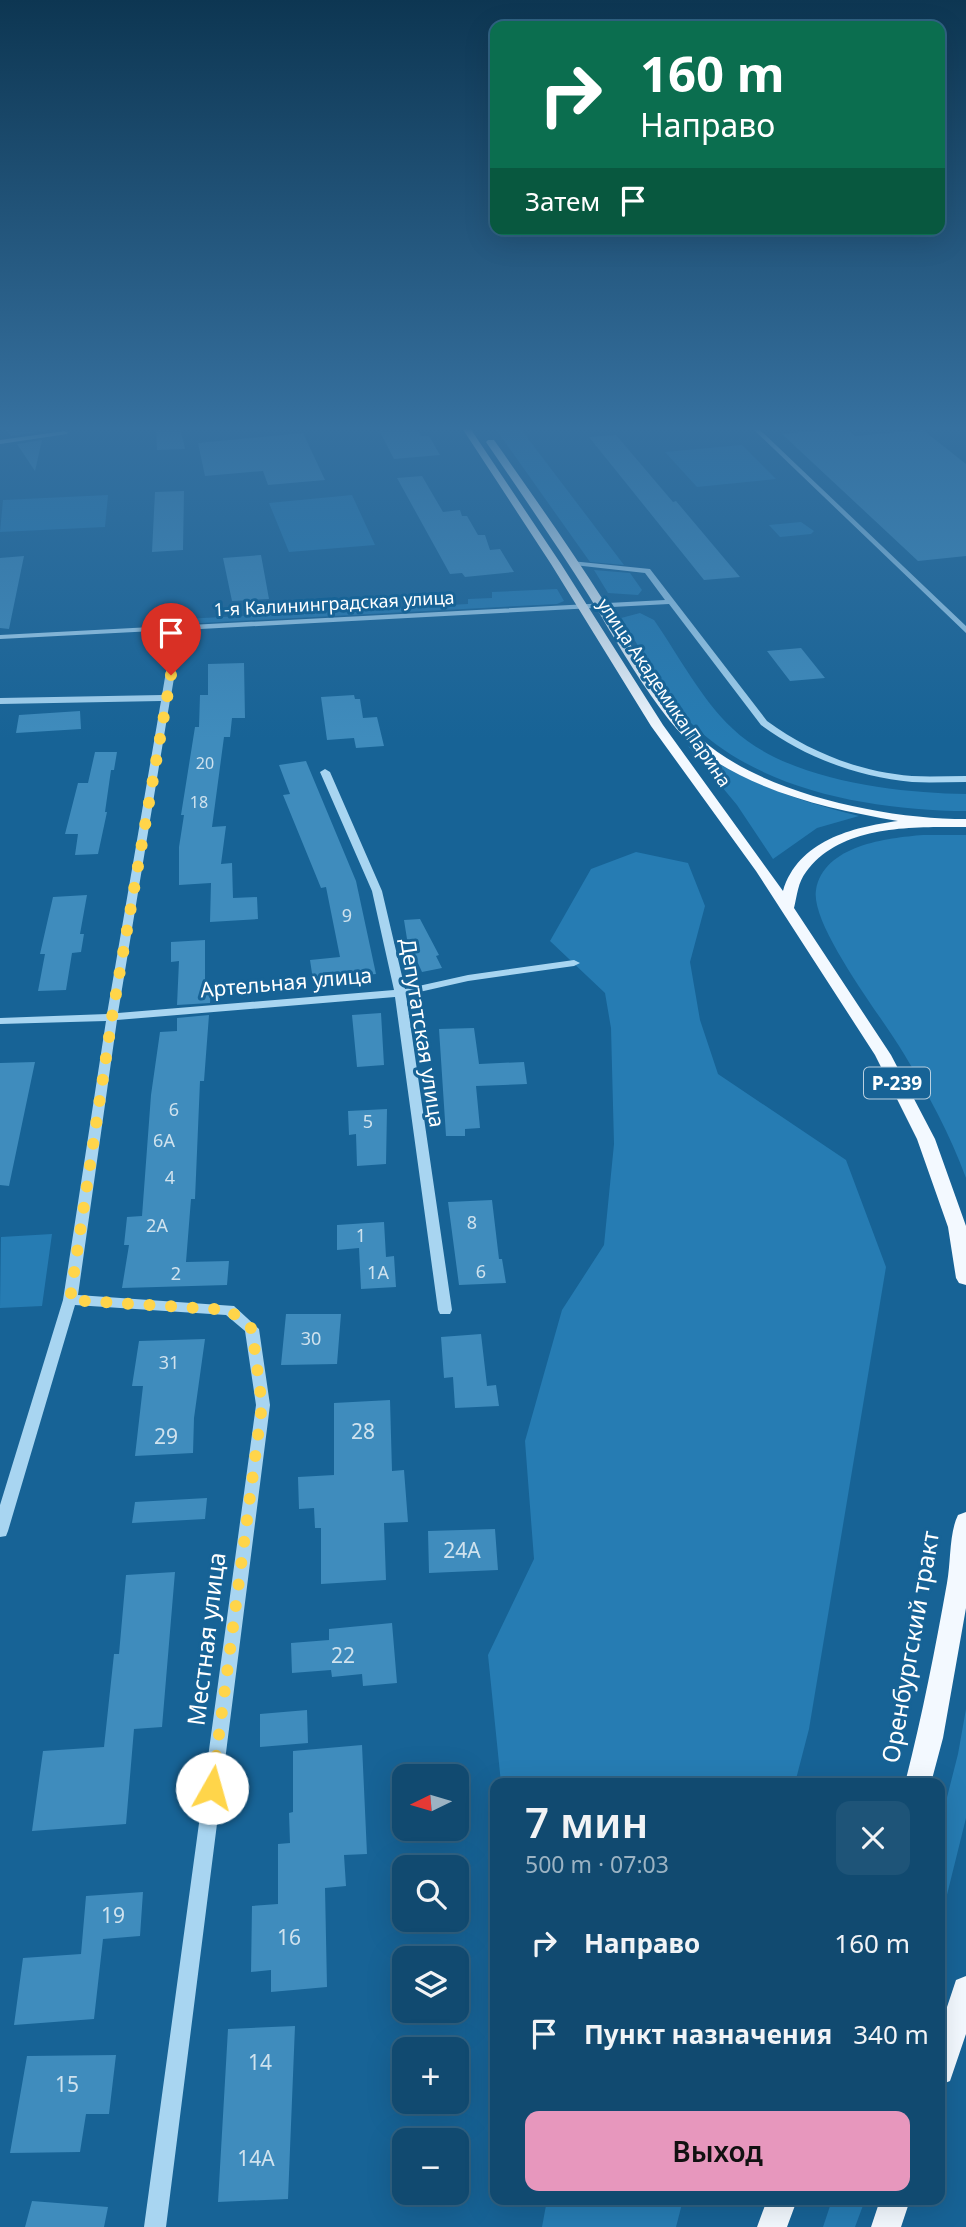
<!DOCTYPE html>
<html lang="ru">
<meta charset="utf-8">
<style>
:root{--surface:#114a70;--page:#1e5478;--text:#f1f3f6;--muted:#9cb3c3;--line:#306283;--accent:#e797bd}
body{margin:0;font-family:"Noto Sans",sans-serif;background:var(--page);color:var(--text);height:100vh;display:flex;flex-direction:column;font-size:26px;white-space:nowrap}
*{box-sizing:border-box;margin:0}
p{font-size:23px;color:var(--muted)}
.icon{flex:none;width:38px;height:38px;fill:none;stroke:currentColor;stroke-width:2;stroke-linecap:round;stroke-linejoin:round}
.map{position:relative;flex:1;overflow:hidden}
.side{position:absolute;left:490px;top:1778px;width:455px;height:427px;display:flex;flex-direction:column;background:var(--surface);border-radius:14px;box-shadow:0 7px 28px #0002,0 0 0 2px var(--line)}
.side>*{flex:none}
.banner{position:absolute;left:490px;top:21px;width:455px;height:214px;border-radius:14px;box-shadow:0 7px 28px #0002,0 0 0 2px var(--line);background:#0b6e4f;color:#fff;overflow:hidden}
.needle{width:46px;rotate:265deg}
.controls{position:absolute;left:392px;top:1764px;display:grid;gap:14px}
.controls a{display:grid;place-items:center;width:77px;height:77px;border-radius:14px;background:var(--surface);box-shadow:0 7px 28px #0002,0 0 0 2px var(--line);font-size:35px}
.pin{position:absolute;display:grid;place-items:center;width:60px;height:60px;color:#fff;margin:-72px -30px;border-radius:50% 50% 50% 0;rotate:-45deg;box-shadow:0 0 7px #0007}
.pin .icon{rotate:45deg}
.me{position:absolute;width:77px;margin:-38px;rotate:7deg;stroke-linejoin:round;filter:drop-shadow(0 0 5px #0008)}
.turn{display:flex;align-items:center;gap:24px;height:147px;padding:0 35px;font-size:32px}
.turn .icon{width:91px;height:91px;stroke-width:2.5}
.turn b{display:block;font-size:49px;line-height:60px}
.then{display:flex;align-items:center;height:66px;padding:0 35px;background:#0003;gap:14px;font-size:26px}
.round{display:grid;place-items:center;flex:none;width:74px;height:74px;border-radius:14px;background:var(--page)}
.head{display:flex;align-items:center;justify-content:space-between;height:119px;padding:0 35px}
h1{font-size:42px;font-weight:600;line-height:52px}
.action{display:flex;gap:14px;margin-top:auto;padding:14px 35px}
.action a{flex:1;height:80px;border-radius:14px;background:var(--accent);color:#111;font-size:28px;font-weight:600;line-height:80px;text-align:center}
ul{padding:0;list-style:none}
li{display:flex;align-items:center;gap:21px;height:91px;padding:0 35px}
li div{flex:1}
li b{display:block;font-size:26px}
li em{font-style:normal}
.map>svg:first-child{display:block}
.green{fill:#267cb3}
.building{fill:#3f8cbd}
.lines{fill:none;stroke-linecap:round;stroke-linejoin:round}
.minor{fill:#a8d5f1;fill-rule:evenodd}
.major{fill:#f3f9ff;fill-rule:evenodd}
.route{stroke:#ffd54a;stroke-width:12;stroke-dasharray:0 21.6}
.labels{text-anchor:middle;stroke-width:6;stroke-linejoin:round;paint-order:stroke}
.far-number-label{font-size:16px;fill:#cfe2ee}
.far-street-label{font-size:18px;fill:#fff;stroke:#176396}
.number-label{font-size:18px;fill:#cfe2ee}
.shield{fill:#176396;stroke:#b9d0e0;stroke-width:2}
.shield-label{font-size:19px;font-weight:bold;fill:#fff}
.street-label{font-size:21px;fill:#fff;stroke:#176396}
.near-number-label{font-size:21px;fill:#cfe2ee}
.near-street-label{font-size:24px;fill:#fff;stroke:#176396}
</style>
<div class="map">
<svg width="966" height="2227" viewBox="0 0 966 2227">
<rect width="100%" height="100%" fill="#176396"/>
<path class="green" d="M495,428H520L624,565L590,562Z
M742,445L776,479L697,487L665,452Z
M108,495L105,527L0,532L3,500Z
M352,495L375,545L289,552L269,503Z
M801,522L814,531L811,534L780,537L769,525Z
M594,570L630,573L642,590L638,595L608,593Z
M557,589L564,601L557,604L183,624L184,619L468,604V599L492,598V592Z
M640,613L654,620C679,656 701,699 733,729C786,780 895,793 966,794V811C872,810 757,791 688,720C663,695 641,648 621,618Z
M688,746C748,783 791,799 859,816L817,828L773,859L737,805Z
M923,835H966V1178C950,1134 928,1094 904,1054C885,1021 810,926 816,890C824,845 887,838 923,835Z
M636,852L688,863L705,906L690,962L700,1020L718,1074L846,1160L886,1267L809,1729L795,1783H501L488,1655L534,1559L525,1441L562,1310L604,1245L614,1144L611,1028L605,993L550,941L591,869Z
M52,1234L42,1306L0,1308L1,1237Z
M966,1709V1818L940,1923V1825L958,1754Z
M547,2200H683L676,2227H542Z
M832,2200H865L855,2227H823Z"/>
<path class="building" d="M5,428H45V431L11,436Z
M156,428H180L185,449L157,450Z
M378,428H416L421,436H429L440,455L394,459Z
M846,428L855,436L923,430L966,464V556L918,561L782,434Z
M303,433L325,480L268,485L263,471L205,476L198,443Z
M616,435L673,502L676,501L740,577L704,580L589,437Z
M42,440L35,471L17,444Z
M422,476L443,512L460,510L462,516H467L478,535H485L490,550L500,549L514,572L465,577L462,573L450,574L397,478Z
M184,491L183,550L152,552L155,492Z
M261,555L269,599L232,601L223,558Z
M24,556L9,629L0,628V558Z
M801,648L825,678L790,681L767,651Z
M244,663L245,718H232L230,737H224L212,827L226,826L221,864L232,863L233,898L257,897L258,919L210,922L211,883L179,885V847L184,815H181L195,727H199L200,695H208V664Z
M354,695L355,699H360L363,718L377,717L384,746L356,748L354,738L327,740L321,697Z
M80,711L81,729L16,733L19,715Z
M95,752H117L114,770H111L105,812H107L98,854L75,855L78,834H65L78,783H88Z
M306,761L356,881L376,974L313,980L310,960L340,957L326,887L321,888L283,795L290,794L279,765Z
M87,895L80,934H84L81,952L72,953L66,990L38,991L45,954H40L53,897Z
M420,919L439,955L436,956L442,968L422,972L407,939L404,920Z
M205,940V984H211L210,1003L177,1005L179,961L171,962V942Z
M381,1013L384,1065L357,1067L352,1015Z
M209,1015L204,1081H200L195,1199H191L186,1262L229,1261L227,1285L122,1288L129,1245H124L127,1217L142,1216L151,1095L160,1032L177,1031V1018Z
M474,1028L479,1064L524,1062L527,1084L476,1086L480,1128L465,1129V1136H446L439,1029Z
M35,1062L9,1186L0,1185V1063Z
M387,1109L386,1164L357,1166L356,1134L349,1135L348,1111Z
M492,1200L499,1259H502L506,1283L459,1285L448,1202Z
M384,1222L386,1257L394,1256L396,1287L361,1289L359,1248L337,1250V1225Z
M286,1314H341L337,1364L281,1365Z
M481,1334L487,1386L496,1385L499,1406L455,1408L453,1377L444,1378L441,1337Z
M205,1339L194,1418L193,1453L135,1456L143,1386H132L139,1341Z
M390,1400L392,1471L404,1470L408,1522L384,1523L386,1580L321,1584V1528H315L314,1508L299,1509L298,1477L334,1475V1403Z
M207,1498L205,1519L132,1523L135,1502Z
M495,1529L498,1570L429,1573L428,1531Z
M175,1572L162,1727L134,1729L126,1824L32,1831L43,1751L104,1747L114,1654H119L126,1575Z
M392,1623L397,1683L363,1686L362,1674L332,1677L331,1670L292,1673L291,1643L329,1640V1629Z
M307,1710L308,1743L260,1747V1714Z
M362,1745L367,1854L344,1855L346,1886L325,1888L327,1987L271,1992V1970L251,1972L252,1906L278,1904V1844L290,1843L289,1813L293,1812V1751Z
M143,1892L140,1936L103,1939L94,2019L14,2025L23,1958L81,1954L86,1896Z
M295,2026L288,2199L218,2202L228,2029Z
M116,2055L109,2114H86L80,2152L10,2153L27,2056Z
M32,2201L108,2207L104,2227H25Z"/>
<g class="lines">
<path class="minor" d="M752,428H758L966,626V633Z
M65,431L68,433L67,434L0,444V440Z
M571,561L650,569L767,721C809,752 860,772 912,776C930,777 948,776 966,776V782C948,782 929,783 912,782C858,777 804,757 761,725L669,604L182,630L171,696L172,698L170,700L118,1013L394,990L372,891L320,772L325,769L330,772L382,891L405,989L468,975L574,960L580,963L574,966L468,981L406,995L452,1310L450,1314H440L438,1310L395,997L117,1020L78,1295L234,1306L259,1329L270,1405L166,2227H144L256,1405L245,1331L226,1315L75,1305L8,1531L6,1536L0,1537V1505L63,1300L106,1021L0,1024V1018L107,1014L161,701L0,704V698L162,695L173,630L0,639V635L665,600L645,573L574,565H571Z"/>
<path class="major" d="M462,428H470L561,564L663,725L783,891C798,841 852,827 898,821C829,809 758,793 700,751C661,722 616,640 589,596C556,544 521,493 486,442L488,440H494C532,494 570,548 605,603C633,647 662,703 700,738C762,794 885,819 966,819V827C913,827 841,824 806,872C798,882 797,896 794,908L891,1055L935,1139L966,1226V1285L959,1283L956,1278L948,1227L917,1139L875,1055L756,871L651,726L551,564Z
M966,1512V1608L943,1738L931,1783H905C922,1717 935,1650 947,1583C951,1562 949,1533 958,1515Z
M966,1976V2034L950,2081L940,2085V2028L956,1980Z
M767,2200H797L787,2227H757Z
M880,2200H910L901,2227H871Z"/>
</g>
<linearGradient id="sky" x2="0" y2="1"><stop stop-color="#0d3652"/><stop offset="0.58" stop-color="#3671a0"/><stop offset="1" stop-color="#3671a0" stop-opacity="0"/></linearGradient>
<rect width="966" height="739" fill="url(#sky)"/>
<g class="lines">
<path class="route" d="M171,675L112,1017L70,1300L229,1310L252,1329L262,1405L212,1788"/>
</g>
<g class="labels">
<g class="far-number-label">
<text x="205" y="769">20</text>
<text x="199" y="808">18</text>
</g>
<g class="far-street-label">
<text transform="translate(334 604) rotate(-3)" y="6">1-я Калининградская улица</text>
<text transform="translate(664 693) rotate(56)" y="6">улица Академика Парина</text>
</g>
<g class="number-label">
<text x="347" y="922">9</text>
<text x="174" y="1116">6</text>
<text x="368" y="1128">5</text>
<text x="164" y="1147">6А</text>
<text x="170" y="1184">4</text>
<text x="472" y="1229">8</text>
<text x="157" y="1232">2А</text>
<text x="361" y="1242">1</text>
<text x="481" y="1278">6</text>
<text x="378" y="1279">1А</text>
<text x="176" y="1280">2</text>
<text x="311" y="1345">30</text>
<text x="169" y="1369">31</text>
</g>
<rect class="shield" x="864" y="1067.5" width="66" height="31" rx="5"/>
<g class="shield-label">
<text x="897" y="1090">Р-239</text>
</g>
<g class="street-label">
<text transform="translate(286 983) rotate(-5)" y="7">Артельная улица</text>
<text transform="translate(422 1033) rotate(81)" y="7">Депутатская улица</text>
</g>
<g class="near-number-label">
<text x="363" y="1439">28</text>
<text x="166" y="1444">29</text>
<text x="462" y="1558">24А</text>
<text x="343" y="1663">22</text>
<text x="113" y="1923">19</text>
<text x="289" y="1945">16</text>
<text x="260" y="2070">14</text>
<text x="67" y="2092">15</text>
<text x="256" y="2166">14А</text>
</g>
<g class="near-street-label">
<text transform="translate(207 1639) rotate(-83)" y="8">Местная улица</text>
<text transform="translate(911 1647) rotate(-80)" y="8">Оренбургский тракт</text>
</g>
</g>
</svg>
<div class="controls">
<a><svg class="needle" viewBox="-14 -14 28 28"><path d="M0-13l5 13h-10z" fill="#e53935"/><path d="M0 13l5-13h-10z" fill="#9cb3c3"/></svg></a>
<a><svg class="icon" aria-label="search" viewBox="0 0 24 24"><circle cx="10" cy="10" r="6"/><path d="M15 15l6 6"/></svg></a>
<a><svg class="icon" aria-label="layers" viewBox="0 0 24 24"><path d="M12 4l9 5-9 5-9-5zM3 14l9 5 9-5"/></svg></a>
<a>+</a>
<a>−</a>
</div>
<div class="pin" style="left:171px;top:675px;background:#d93025"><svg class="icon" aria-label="arrive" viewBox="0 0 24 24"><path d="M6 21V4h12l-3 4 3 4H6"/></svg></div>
<svg class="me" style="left:212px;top:1788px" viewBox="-20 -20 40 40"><circle r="19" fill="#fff"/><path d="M0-13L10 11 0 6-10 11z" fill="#ffd54a"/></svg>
<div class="banner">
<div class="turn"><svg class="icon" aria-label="right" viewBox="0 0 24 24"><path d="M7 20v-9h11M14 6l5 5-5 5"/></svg><div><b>160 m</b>Направо</div></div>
<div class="then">Затем<svg class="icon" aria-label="arrive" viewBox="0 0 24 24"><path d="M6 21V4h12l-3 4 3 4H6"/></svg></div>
</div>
<section class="side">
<div class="head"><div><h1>7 мин</h1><p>500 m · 07:03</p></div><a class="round"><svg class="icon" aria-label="close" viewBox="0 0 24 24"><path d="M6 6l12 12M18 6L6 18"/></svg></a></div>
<ul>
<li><svg class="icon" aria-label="right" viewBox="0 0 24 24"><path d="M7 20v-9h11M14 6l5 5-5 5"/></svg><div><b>Направо</b></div><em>160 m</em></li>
<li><svg class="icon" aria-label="arrive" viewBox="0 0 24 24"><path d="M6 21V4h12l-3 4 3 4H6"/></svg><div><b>Пункт назначения</b></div><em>340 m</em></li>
</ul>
<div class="action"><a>Выход</a></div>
</section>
</div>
